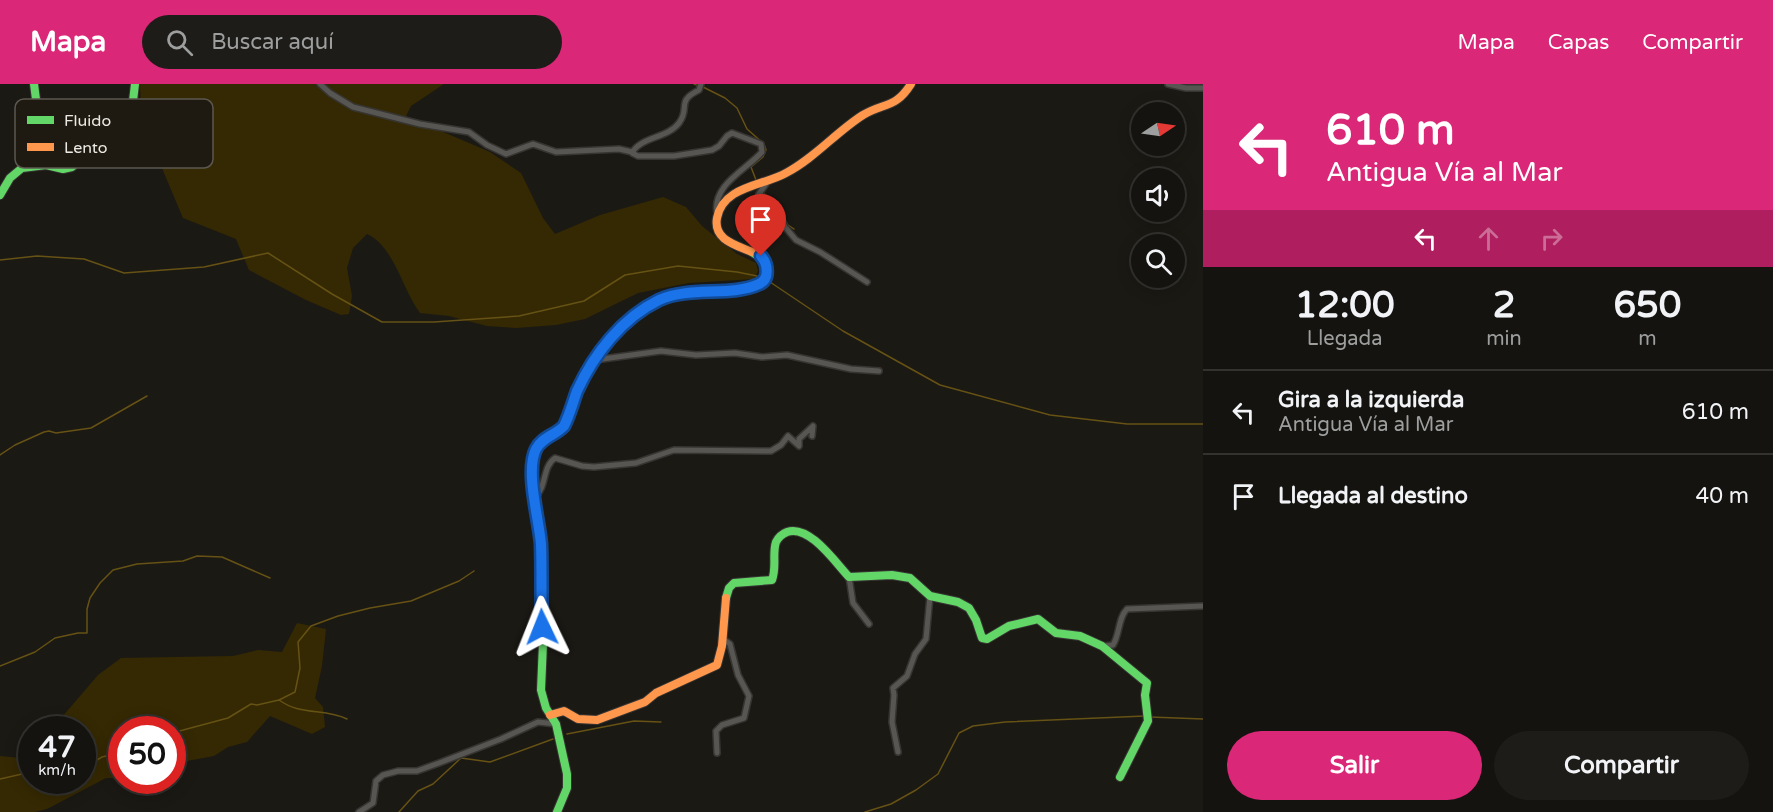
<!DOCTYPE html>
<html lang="es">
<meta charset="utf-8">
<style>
:root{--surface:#14130f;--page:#1d1c18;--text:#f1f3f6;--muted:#9d9e9e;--line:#33322f;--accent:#db2777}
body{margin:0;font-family:"Varela Round",sans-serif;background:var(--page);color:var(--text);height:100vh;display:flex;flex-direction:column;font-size:22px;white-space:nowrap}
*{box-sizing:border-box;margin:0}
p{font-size:20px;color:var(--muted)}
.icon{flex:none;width:33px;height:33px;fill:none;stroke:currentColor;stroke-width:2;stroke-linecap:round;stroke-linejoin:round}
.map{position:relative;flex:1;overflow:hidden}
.sheet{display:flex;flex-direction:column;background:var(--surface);width:570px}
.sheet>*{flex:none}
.guide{background:#db2777;color:#fff;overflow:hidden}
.needle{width:39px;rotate:77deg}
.buttons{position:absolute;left:1131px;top:18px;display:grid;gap:12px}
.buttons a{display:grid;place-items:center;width:54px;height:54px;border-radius:50%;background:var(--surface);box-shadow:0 3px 15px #0003,0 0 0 2px var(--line);font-size:30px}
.speed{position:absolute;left:18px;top:632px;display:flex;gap:12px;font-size:30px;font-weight:700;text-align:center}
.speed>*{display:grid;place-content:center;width:78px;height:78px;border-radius:50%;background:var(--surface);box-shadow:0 3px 15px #0003,0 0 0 2px var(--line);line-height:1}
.speed small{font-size:15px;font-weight:400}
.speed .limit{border:9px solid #d22;background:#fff;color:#111}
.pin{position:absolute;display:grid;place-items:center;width:51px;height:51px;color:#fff;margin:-62px -26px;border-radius:50% 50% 50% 0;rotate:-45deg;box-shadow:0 0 6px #0007}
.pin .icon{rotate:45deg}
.me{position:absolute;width:66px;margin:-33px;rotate:358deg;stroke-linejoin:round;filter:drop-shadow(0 0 4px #0008)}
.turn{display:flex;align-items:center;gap:21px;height:126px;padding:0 24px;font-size:27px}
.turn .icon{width:78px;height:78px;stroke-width:2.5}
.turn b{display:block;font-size:42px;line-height:51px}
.lanes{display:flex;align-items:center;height:57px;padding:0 24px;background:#0003;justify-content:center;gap:30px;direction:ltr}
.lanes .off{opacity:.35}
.eta{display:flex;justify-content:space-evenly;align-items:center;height:102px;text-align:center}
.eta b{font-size:36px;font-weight:700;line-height:42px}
.action{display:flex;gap:12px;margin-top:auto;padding:12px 24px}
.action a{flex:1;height:69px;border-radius:36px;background:var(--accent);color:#fff;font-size:24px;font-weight:700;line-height:69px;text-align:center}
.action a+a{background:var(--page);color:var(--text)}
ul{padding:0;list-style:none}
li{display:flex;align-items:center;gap:18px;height:84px;padding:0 24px;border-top:2px solid var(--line)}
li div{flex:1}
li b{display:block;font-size:22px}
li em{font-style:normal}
header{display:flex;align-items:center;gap:36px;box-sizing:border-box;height:84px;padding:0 30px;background:var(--accent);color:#fff}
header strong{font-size:28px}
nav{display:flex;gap:33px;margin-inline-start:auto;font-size:21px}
.search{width:420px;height:54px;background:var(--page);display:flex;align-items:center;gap:15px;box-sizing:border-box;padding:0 21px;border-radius:33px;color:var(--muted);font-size:22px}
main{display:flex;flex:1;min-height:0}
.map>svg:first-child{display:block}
.green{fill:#352903}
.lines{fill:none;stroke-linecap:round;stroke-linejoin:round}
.stream{stroke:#665214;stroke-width:1.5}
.street-casing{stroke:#373532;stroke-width:8}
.fast-casing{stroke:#373532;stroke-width:10}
.slow-casing{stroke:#373532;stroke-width:10}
.street{stroke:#575652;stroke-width:5}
.fast{stroke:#63d668;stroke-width:8}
.slow{stroke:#ff974d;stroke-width:8}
.route-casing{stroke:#114b97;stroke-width:15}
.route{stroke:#1a73e8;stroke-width:10}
.key{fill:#1e1a11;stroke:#5c5850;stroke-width:1.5}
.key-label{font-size:16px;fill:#ebe9e3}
</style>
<header>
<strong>Mapa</strong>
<div class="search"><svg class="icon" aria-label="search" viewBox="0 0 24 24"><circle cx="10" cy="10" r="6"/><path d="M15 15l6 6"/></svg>Buscar aquí</div>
<nav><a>Mapa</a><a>Capas</a><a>Compartir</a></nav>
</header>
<main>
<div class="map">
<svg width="1203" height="728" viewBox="0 0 1203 728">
<rect width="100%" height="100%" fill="#1b1914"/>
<path class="green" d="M140,0H444L411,22L406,32L490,68L521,89L543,134L555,150L600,131L663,113L686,123L702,142L737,170L756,179L758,187L754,195L689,199L638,209L585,235L556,241L516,244L487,242L449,232L420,229C402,205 394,162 367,150L353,164L347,184L352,212L349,230L341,231L306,216L249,186L236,155L183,134L164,89L141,28Z
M297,539L326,545L322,582L315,614L323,623L325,643L312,650L270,632L247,658L228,663L214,672L187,677L173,667L172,645H122L121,694H106L47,725L35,728H0V672L31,675L32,696H82L83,661L87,660C93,639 79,635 62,633L98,591L121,574L233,572L258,566L282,568Z"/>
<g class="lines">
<path class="stream" d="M694,0L699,2
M703,3L725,14L737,24L747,45L764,60L766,66L763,73L751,83L756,96
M762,108L774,118
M780,127L788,141L794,145
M0,176L37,172L84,175L124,189L204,183L268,169L332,210L382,238H434L519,232L584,217L625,191L678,182L737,188L757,192
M770,198L843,247L940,301L1050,331L1127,340H1203
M0,371L15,361L44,348L49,347L56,349L91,344L147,312
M0,582L35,568L55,554L78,549H87V525L90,514L100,499L113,486L137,480L183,477L197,472L222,473L270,494
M279,616L295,608L300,584L298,558L311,542L338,532L370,524L411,517L459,497L474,487
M1150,633L1203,635
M172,649L228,634L251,620L257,621L279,616C301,632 324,624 347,635
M567,650L634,637L661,638
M82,685L102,673L122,668
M0,695L22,690H32
M399,728L418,707L433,700L461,674L490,678L553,655
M865,728L891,720L916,706L938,690L959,649L973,642L1005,638L1145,632"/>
<defs>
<path id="street" d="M320,0L330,9L353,23L420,40L469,48L487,61L506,70L533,60L556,68L619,65L632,68
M701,0L699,6C675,18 691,23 679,39C668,54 640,53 632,69L638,72H674L712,66L719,62L727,52L732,49L761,60L762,68C746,86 712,101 717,129
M1168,0L1186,4H1203
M768,97L759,110L773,120L785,143L796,156L820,168L867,198
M595,276L661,267L696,271L735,269L762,273L787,271L851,285L879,287
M535,413C547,403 542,383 555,374L582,382L594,383L636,379L674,366L771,367L781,361L788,352L799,362V355L813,342L812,352
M849,493L853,519L869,540
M1104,562L1113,561C1120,550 1118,534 1127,525L1203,522
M898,668L892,638L894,611L893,604L907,592L915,570L926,555L930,512
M717,669L716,647L722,641L744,634L749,612L738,591L730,560L723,555
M359,728L373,719L376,697L383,691L398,687H417L439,679L501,655L538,638L556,640"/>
<path id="fast" d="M22,84L46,81L63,85L72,83L90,67L107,40L131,34L135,0
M0,111L10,94L22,84L44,47L37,23L34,0
M726,514L729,504L734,499L772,496C777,483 772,470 776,458C778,454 782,450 787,448C809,440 835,478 849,493L892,491L910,494L930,512L958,518L969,524L976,536L982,554L987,555L1009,542L1038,535L1056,549L1080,552L1102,562L1147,599L1145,611L1148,637L1120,693
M557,728L567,704V690L556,640L546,624L541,606L543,559L541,463L532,386L536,365L540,359L560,346L564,341L578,307L594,277L615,250L640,228L670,212L733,206L757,201L765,196C767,182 765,176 752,168"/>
<path id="slow" d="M752,168C736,161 713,156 717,134C723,102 763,102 786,89C815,74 836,48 863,31C885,18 895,25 911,0
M550,631L564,627L578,635L597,636L645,618L656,609L717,581L722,562L726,514"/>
</defs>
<use href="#street" class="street-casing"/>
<use href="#fast" class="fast-casing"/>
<use href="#slow" class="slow-casing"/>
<use href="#street" class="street"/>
<use href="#fast" class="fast"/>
<use href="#slow" class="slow"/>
</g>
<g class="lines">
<defs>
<path id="route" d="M542,543C541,515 542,488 541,460C539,435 525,387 536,365C542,353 556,351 564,342C570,330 573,318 577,307C594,270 622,234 659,216C689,202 732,213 759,200C770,195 768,180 761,172"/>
</defs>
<use href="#route" class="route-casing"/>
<use href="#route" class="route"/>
</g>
<rect x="15" y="15" width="198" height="69" rx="9" class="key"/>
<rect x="27" y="32" width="27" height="8" fill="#63d668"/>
<rect x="27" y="59" width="27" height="8" fill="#ff974d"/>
<g class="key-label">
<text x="64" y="42">Fluido</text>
<text x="64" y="69">Lento</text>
</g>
</svg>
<div class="buttons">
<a><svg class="needle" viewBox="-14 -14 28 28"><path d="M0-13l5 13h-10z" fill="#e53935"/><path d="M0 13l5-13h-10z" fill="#9d9e9e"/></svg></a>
<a><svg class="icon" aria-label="sound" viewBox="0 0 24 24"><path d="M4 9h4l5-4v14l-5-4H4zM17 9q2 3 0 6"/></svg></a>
<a><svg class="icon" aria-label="search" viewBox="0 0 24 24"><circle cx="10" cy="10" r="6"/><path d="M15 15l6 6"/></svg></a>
</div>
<div class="speed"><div>47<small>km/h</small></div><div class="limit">50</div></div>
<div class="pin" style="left:761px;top:172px;background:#d93025"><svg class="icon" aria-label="arrive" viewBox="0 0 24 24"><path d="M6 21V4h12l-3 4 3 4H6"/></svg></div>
<svg class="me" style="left:542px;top:543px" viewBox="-20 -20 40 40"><path d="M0-17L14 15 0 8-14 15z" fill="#1a73e8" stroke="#fff" stroke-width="4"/></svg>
</div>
<section class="sheet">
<div class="guide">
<div class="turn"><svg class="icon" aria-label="left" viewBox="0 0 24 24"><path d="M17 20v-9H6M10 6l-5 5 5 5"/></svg><div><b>610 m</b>Antigua Vía al Mar</div></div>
<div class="lanes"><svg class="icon" aria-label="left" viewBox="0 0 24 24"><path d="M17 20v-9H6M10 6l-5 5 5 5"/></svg><svg class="icon off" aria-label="ahead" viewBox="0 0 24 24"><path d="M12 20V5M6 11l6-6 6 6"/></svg><svg class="icon off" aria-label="right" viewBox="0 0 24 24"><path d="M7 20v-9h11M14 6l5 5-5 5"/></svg></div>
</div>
<div class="eta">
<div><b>12:00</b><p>Llegada</p></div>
<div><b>2</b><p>min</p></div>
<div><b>650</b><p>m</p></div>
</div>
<ul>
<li><svg class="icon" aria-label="left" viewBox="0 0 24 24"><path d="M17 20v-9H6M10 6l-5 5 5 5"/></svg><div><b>Gira a la izquierda</b><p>Antigua Vía al Mar</p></div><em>610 m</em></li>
<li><svg class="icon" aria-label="arrive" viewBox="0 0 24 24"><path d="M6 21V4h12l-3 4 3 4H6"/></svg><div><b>Llegada al destino</b></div><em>40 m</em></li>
</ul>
<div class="action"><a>Salir</a><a>Compartir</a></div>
</section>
</main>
